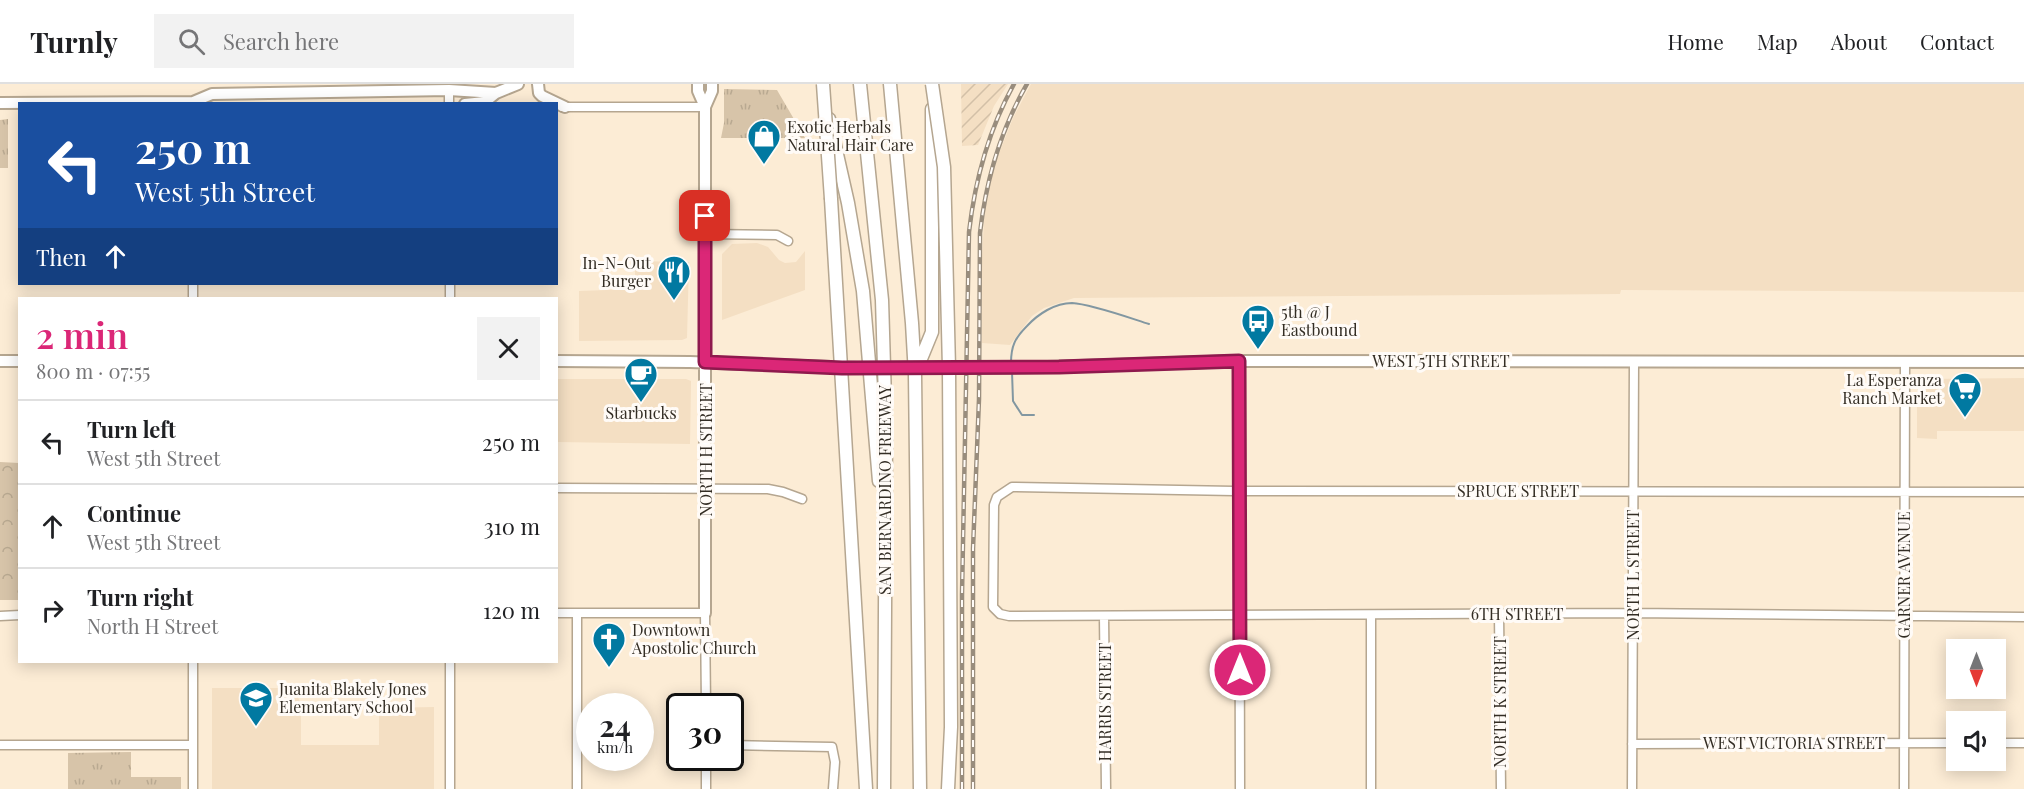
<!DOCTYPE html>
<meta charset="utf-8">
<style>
:root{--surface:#fff;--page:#f2f2f2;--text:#202124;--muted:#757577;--line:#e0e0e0;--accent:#db2777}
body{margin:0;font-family:"Playfair Display",serif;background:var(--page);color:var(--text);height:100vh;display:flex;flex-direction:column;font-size:22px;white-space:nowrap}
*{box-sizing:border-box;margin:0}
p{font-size:20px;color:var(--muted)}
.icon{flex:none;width:33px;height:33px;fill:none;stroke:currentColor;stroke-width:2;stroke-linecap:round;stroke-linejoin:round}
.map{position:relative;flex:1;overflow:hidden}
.drawer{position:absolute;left:18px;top:213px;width:540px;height:366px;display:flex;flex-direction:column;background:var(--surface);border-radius:0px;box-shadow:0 3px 15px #0003}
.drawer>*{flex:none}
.guide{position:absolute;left:18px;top:18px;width:540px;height:183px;border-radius:0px;box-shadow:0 3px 15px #0003;background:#1a4fa0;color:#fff;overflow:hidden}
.needle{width:39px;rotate:180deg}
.tools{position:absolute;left:1946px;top:555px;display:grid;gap:12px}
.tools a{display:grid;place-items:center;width:60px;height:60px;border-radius:0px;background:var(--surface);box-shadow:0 3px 15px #0003;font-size:30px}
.speed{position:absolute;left:576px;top:609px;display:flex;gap:12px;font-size:30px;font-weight:700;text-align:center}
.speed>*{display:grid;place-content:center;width:78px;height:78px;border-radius:50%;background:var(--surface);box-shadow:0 3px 15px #0003;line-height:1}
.speed small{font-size:15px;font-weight:400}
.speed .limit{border:3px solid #111;border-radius:9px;background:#fff;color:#111}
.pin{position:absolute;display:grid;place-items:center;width:51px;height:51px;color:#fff;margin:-26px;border-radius:12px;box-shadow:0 3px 9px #0006}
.me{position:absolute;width:66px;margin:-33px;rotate:0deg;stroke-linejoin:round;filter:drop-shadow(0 0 4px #0008)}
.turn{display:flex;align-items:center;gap:21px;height:126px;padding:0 18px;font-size:27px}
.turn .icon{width:78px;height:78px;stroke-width:2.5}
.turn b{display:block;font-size:42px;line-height:51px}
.then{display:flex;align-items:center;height:57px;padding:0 18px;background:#0003;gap:12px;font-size:22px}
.round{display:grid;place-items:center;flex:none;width:63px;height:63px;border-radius:0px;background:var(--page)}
.headline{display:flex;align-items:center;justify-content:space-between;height:102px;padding:0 18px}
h1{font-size:36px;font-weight:600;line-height:45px;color:var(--accent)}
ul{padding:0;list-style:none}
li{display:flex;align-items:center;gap:18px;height:84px;padding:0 18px;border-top:2px solid var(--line)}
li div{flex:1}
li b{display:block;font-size:22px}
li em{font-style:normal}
header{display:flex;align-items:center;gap:36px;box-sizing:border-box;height:84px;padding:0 30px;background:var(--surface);border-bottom:2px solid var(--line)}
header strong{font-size:28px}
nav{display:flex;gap:33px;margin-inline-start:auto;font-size:21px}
.search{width:420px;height:54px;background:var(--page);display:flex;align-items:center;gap:15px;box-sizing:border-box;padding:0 21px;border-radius:0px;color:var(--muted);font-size:22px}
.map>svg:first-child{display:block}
.built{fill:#f4dfc3}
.industrial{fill:url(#industrial-furrows)}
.grass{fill:url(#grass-tufts)}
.park{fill:url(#park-crowns)}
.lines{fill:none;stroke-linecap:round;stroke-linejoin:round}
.stream{stroke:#8297a1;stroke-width:2}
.minor-casing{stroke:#b5a690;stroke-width:11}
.major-casing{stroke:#b5a690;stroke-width:14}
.highway-casing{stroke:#b5a690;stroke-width:15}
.minor{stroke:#fff;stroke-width:8}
.major{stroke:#fff;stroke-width:10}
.highway{stroke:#fff;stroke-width:12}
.rail-casing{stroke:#998d7d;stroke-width:4.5}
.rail{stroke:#fffbf7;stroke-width:2;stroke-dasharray:7;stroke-linecap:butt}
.major-bridge-casing{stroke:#b5a690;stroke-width:14;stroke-linecap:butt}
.highway-bridge-casing{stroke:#b5a690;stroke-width:15;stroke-linecap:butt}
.major-bridge{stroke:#fff;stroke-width:10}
.highway-bridge{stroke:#fff;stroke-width:12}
.route-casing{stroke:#8e194d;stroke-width:15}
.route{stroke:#db2777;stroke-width:10}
.labels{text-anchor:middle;stroke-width:6;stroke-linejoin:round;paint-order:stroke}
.poi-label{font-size:16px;fill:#332d24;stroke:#fffbf7;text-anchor:start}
.street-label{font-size:16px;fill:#332d24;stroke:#fffbf7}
</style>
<header>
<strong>Turnly</strong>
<div class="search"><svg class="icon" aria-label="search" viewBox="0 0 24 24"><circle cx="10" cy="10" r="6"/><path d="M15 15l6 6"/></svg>Search here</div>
<nav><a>Home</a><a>Map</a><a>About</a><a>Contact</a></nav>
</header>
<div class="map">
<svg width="2024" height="705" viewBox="0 0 2024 705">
<defs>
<pattern id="industrial-furrows" width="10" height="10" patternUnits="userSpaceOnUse" patternTransform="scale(1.5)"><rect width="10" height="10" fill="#f4dfc3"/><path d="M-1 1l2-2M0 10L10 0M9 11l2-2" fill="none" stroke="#d2c0a7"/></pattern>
<pattern id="grass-tufts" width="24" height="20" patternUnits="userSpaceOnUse" patternTransform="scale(1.5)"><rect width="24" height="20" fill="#d7c4a9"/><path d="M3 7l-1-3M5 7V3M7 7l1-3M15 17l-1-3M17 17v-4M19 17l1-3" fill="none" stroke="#b9a991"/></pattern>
<pattern id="park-crowns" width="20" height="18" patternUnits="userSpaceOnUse" patternTransform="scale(1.5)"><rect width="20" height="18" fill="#d7c4a9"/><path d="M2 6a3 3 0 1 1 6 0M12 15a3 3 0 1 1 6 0" fill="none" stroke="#b9a991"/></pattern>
</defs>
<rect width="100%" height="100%" fill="#fcecd5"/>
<path class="built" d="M1031,0H2024V208L1621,206L1620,210L1074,214L1044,224L1032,232L1010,261L982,259V174L985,119L996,77L1013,34Z
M757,159L768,163L779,176L785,179L796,178L805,167V206L722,236V170L732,160Z
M635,177L689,178L687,254L682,256L579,257V207L635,205Z
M2024,294V347H1937V355L1917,354V304L1924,295Z
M557,295H686L691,297L690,360L557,358Z
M212,604H287L295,607L301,620V661H379V624L434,623V705H212Z"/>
<path class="industrial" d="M961,0H1008L994,22L978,61L962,62Z"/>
<path class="grass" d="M724,5L777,6L805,54H721L724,39Z
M8,35V84H0V36Z
M131,668V693H181V705H68V669Z"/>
<path class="park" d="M0,378L19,379V516H0Z"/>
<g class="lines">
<path class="stream" d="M1011,279C1011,262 1015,254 1027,242C1038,230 1055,219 1072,219C1091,220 1130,234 1149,240
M1012,288L1013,317L1022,331H1034"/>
<defs>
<path id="minor" d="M449,20V6
M562,23H705
M705,150L777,151L788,157
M193,200V214
M450,200V214
M1239,277L1240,705
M556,404L768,405L783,408L802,415
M2024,408L1234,407L1012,403L997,413L994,421L993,523L1000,530L1009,532L1633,529L2024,533
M556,529H705L706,622
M1499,530L1501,705
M0,532L20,531
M1104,532L1106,705
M193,578V705
M450,578V705
M1995,659H2024
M1632,660L1956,659
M0,661H193
M730,661L832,663L835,678L833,705
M706,674V705
M577,705V529
M1371,705V531
M1632,705L1634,277
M1904,705L1905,277"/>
<path id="major" d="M538,0L539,9L542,12L565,23
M698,0V7L705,23V529
M0,19L193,18L212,10L449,6L496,9
M465,20L485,18L496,9L518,0
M705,23L712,7V0
M0,277H20
M556,277L690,278L858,284
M1047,283L1239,277L2024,278"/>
<path id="highway" d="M860,0L882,216L886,349L884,705
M890,0L912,239L915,291L920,705
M829,35L848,119L863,207L879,397
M831,115L866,705
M916,287L932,248V25
M948,705L951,643L949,284"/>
</defs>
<use href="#minor" class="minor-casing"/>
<use href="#major" class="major-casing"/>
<use href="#highway" class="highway-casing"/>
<use href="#minor" class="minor"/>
<use href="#major" class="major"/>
<use href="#highway" class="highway"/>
<defs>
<path id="rail" d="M962,705V511L969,148C975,96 988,47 1014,0
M973,705V465L979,315L980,149C986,96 1000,47 1027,0"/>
</defs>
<use href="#rail" class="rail-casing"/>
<use href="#rail" class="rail"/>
<defs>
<path id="major-bridge" d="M858,284L1047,283"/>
<path id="highway-bridge" d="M823,0L831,115
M932,0L944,83L949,284"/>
</defs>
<use href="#major-bridge" class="major-bridge-casing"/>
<use href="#highway-bridge" class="highway-bridge-casing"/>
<use href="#major-bridge" class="major-bridge"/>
<use href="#highway-bridge" class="highway-bridge"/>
</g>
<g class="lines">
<defs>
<path id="route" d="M705,132V278L842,284L1059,283L1239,277L1240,586"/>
</defs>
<use href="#route" class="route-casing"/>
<use href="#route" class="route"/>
</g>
<defs>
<symbol id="shop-pin" viewBox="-11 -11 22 30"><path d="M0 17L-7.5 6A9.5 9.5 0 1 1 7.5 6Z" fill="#0179a1" stroke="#fffbf7"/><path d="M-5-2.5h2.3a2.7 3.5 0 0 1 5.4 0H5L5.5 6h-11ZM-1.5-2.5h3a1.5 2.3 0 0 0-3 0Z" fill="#fff"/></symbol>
<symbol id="restaurant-pin" viewBox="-11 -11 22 30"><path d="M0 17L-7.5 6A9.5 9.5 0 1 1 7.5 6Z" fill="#0179a1" stroke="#fffbf7"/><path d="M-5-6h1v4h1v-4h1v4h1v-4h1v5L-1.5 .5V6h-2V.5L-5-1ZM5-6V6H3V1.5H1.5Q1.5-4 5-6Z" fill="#fff"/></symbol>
<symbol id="bus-pin" viewBox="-11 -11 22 30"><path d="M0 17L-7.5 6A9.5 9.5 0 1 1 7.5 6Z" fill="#0179a1" stroke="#fffbf7"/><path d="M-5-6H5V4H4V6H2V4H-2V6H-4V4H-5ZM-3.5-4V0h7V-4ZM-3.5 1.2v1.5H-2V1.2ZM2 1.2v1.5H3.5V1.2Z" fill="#fff"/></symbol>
<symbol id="cafe-pin" viewBox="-11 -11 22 30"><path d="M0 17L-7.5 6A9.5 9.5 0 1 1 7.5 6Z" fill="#0179a1" stroke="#fffbf7"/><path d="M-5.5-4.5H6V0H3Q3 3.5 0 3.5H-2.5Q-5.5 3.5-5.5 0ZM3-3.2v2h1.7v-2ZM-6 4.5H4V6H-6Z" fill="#fff"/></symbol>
<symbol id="supermarket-pin" viewBox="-11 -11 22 30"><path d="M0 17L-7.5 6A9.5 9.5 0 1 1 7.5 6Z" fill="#0179a1" stroke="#fffbf7"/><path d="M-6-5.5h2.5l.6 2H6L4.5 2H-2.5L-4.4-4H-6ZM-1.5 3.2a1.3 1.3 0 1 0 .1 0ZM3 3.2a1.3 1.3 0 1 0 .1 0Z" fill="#fff"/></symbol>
<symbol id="church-pin" viewBox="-11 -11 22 30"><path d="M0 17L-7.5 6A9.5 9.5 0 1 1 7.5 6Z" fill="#0179a1" stroke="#fffbf7"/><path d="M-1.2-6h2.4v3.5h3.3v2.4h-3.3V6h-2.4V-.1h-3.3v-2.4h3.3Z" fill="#fff"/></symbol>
<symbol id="school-pin" viewBox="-11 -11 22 30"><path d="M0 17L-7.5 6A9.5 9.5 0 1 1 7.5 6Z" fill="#0179a1" stroke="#fffbf7"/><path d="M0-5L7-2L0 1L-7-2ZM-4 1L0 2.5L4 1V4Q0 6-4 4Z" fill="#fff"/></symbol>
</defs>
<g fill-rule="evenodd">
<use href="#shop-pin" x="745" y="33" width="38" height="52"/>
<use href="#restaurant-pin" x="655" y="169" width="38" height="52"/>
<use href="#bus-pin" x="1239" y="218" width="38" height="52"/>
<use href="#cafe-pin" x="622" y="271" width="38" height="52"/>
<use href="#supermarket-pin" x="1946" y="286" width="38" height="52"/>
<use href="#church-pin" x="590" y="536" width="38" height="52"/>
<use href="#school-pin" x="237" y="595" width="38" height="52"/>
</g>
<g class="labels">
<g class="poi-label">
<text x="787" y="49">Exotic Herbals<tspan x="787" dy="18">Natural Hair Care</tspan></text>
<text x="651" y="185" text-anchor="end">In-N-Out<tspan x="651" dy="18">Burger</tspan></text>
<text x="1281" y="234">5th @ J<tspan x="1281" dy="18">Eastbound</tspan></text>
<text x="1942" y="302" text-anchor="end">La Esperanza<tspan x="1942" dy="18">Ranch Market</tspan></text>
<text x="641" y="335" text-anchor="middle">Starbucks</text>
<text x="632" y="552">Downtown<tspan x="632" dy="18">Apostolic Church</tspan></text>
<text x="279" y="611">Juanita Blakely Jones<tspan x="279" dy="18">Elementary School</tspan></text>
</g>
<g class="street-label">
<text x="1441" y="283">WEST 5TH STREET</text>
<text transform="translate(706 366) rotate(-90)" y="6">NORTH H STREET</text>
<text transform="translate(885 406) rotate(-90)" y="6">SAN BERNARDINO FREEWAY</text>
<text x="1518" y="413">SPRUCE STREET</text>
<text transform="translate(1633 491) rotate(-90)" y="6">NORTH L STREET</text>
<text transform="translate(1904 491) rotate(-90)" y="6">GARNER AVENUE</text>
<text x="1517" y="536">6TH STREET</text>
<text transform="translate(1105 618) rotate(-90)" y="6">HARRIS STREET</text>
<text transform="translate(1500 618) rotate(-90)" y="6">NORTH K STREET</text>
<text x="1794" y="665">WEST VICTORIA STREET</text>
</g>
</g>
</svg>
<div class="tools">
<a><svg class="needle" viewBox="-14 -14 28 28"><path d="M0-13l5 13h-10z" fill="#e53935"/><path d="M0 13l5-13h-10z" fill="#757577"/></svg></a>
<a><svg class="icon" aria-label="sound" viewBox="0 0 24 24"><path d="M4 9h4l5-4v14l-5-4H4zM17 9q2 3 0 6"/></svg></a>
</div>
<div class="speed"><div>24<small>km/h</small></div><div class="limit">30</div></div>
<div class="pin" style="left:705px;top:132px;background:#d93025"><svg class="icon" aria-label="arrive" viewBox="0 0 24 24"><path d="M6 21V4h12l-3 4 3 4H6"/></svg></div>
<svg class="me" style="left:1240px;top:586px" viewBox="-20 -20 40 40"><circle r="17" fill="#db2777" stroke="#fff" stroke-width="3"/><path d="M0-11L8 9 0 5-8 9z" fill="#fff"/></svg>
<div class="guide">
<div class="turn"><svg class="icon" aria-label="left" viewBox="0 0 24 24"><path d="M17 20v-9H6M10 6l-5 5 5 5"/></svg><div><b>250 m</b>West 5th Street</div></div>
<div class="then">Then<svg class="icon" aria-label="ahead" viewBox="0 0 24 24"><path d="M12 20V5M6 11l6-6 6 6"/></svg></div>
</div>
<section class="drawer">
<div class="headline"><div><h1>2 min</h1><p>800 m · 07:55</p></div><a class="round"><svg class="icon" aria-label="close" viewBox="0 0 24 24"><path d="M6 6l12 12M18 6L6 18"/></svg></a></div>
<ul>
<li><svg class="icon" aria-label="left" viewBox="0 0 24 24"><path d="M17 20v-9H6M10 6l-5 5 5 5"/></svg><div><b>Turn left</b><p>West 5th Street</p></div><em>250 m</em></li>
<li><svg class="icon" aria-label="ahead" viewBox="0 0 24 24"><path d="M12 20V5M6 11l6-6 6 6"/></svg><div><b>Continue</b><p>West 5th Street</p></div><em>310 m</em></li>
<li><svg class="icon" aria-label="right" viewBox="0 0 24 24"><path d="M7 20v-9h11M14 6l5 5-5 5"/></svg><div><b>Turn right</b><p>North H Street</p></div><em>120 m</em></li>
</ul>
</section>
</div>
